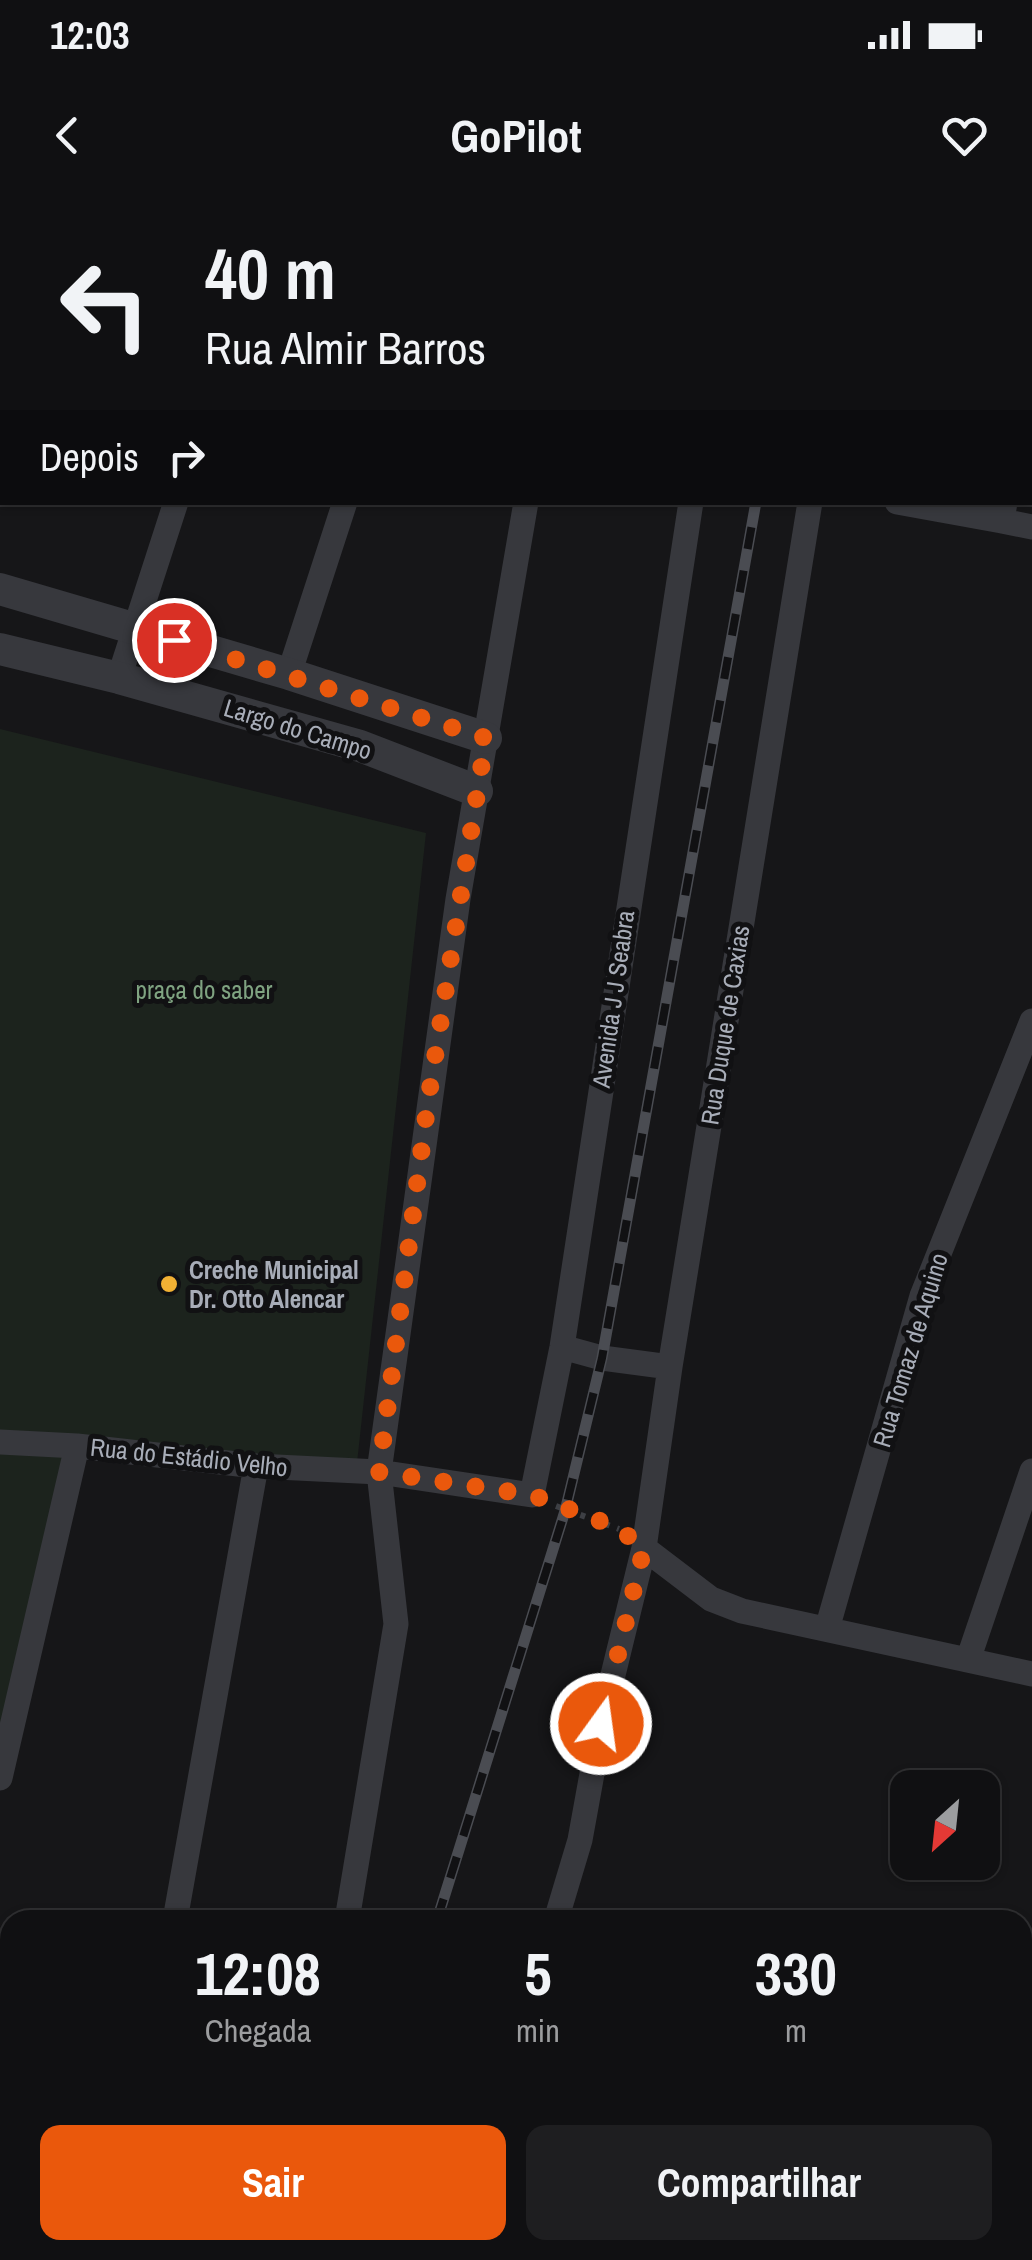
<!DOCTYPE html>
<html lang="pt">
<meta charset="utf-8">
<style>
:root{--surface:#101012;--page:#1e1e20;--text:#f1f3f6;--muted:#9c9d9f;--line:#303032;--accent:#ea580c}
body{margin:0;font-family:"Archivo Narrow",sans-serif;background:var(--page);color:var(--text);height:100vh;display:flex;flex-direction:column;font-size:38px;white-space:nowrap}
*{box-sizing:border-box;margin:0}
p{font-size:32px;color:var(--muted)}
.icon{flex:none;width:55px;height:55px;fill:none;stroke:currentColor;stroke-width:2;stroke-linecap:round;stroke-linejoin:round}
.map{position:relative;flex:1;overflow:hidden}
.side{position:absolute;left:0px;top:1710px;width:1032px;height:350px;display:flex;flex-direction:column;background:var(--surface);border-radius:30px 30px 0 0;box-shadow:0 2px 8px #0004,0 0 0 2px var(--line)}
.side>*{flex:none}
.hud{position:absolute;left:0px;top:0px;width:1032px;height:305px;box-shadow:0 2px 8px #0004,0 0 0 2px var(--line);background:#101012;color:var(--text);overflow:hidden}
.needle{width:65px;rotate:207deg}
.controls{position:absolute;left:890px;top:1570px;display:grid;gap:20px}
.controls a{display:grid;place-items:center;width:110px;height:110px;border-radius:20px;background:var(--surface);box-shadow:0 2px 8px #0004,0 0 0 2px var(--line);font-size:50px}
.pin{position:absolute;display:grid;place-items:center;width:85px;height:85px;color:#fff;margin:-42px;border:5px solid #fff;border-radius:50%;box-shadow:0 2px 10px #0007}
.me{position:absolute;width:110px;margin:-55px;rotate:14deg;stroke-linejoin:round;filter:drop-shadow(0 0 8px #0008)}
.turn{display:flex;align-items:center;gap:35px;height:210px;padding:0 40px;font-size:45px}
.turn .icon{width:130px;height:130px;stroke-width:2.5}
.turn b{display:block;font-size:70px;line-height:85px}
.then{display:flex;align-items:center;height:95px;padding:0 40px;background:#0003;gap:20px;font-size:38px}
.eta{display:flex;justify-content:space-evenly;align-items:center;height:170px;text-align:center}
.eta b{font-size:60px;font-weight:800;line-height:70px}
.action{display:flex;gap:20px;margin-top:auto;padding:20px 40px}
.action a{flex:1;height:115px;border-radius:20px;background:var(--accent);color:#fff;font-size:40px;font-weight:800;line-height:115px;text-align:center}
.action a+a{background:var(--page);color:var(--text)}
.status{display:flex;justify-content:space-between;align-items:center;height:70px;padding:0 50px;background:var(--surface);direction:ltr}
.status svg{height:28px;fill:currentColor}
header{display:flex;justify-content:space-between;align-items:center;height:130px;padding:0 40px;background:var(--surface);font-size:45px;font-weight:800}
.map>svg:first-child{display:block}
.green{fill:#1c231d}
.lines{fill:none;stroke-linecap:round;stroke-linejoin:round}
.path{stroke:#3d3f44;stroke-width:6;stroke-dasharray:5 8;stroke-linecap:butt}
.minor{stroke:#37383d;stroke-width:25}
.tertiary{stroke:#37383d;stroke-width:32}
.rail-casing{stroke:#4a4c52;stroke-width:11}
.rail{stroke:#111113;stroke-width:8;stroke-dasharray:22;stroke-linecap:butt}
.route{stroke:#ea580c;stroke-width:18;stroke-dasharray:0 32.4}
.poi-dot{fill:#f2b134;stroke:#111113;stroke-width:4}
.labels{text-anchor:middle;stroke-width:10;stroke-linejoin:round;paint-order:stroke}
.street-label{font-size:25px;fill:#a8adb8;stroke:#111113}
.park-label{font-size:25px;fill:#7fa381;stroke:#111113}
.poi-label{font-size:25px;font-weight:bold;fill:#a8adb8;stroke:#111113;text-anchor:start}
</style>
<div class="status"><b>12:03</b><svg viewBox="0 0 49 12"><path d="M0 12V9h3v3zM5 12V6h3v6zM10 12V3h3v9zM15 12V0h3v12zM26 1h20v11H26zM47 4h2v5h-2z"/></svg></div>
<header><svg class="icon" aria-label="back" viewBox="0 0 24 24"><path d="M15 5l-7 7 7 7"/></svg>GoPilot<svg class="icon" aria-label="heart" viewBox="0 0 24 24"><path d="M12 20l-8-8c-3-5 5-10 8-4 3-6 11-1 8 4z"/></svg></header>
<div class="map">
<svg width="1032" height="2060" viewBox="0 0 1032 2060">
<rect width="100%" height="100%" fill="#161618"/>
<path class="green" d="M0,529L426,633L357,1263L76,1250L0,1564Z"/>
<g class="lines">
<path class="path" d="M556,1306L619,1329"/>
<path class="minor" d="M275,2V0
M444,2L445,0
M577,2V0
M740,2V0
M857,2V0
M1030,130L1032,116
M897,302L1002,321
M1005,302L1002,321L1032,327
M289,474L345,302
M119,478L176,302
M562,1147L602,1158L670,1167
M0,1242L77,1246L256,1266L379,1272L532,1295L562,1147L691,302
M644,1348L711,1399L742,1411L1032,1474
M827,1429L922,1096L1032,821
M968,1460L1032,1271
M0,1578L77,1246
M175,1720L256,1266
M347,1720L396,1424L379,1272L458,699L526,302
M556,1720L580,1640L601,1524L644,1348L670,1167L810,302
M0,1908L10,1911
M113,2060L115,2050
M286,2060L288,2050
M459,2060L462,2050"/>
<path class="tertiary" d="M0,389L289,474L486,538
M0,449L119,478L360,546L477,591"/>
<defs>
<path id="rail" d="M810,2V0
M437,1720L565,1311L602,1158L756,302
M330,2060L333,2050"/>
</defs>
<use href="#rail" class="rail-casing"/>
<use href="#rail" class="rail"/>
</g>
<g class="lines">
<path class="route" d="M174,440L486,538L428,901L379,1272L532,1295L616,1327L644,1348L601,1524"/>
</g>
<circle class="poi-dot" cx="169" cy="1084" r="10"/>
<g class="labels">
<g class="street-label">
<text transform="translate(298 529) rotate(17)" y="9">Largo do Campo</text>
<text transform="translate(613 799) rotate(-82)" y="9">Avenida J J Seabra</text>
<text transform="translate(725 825) rotate(-81)" y="9">Rua Duque de Caxias</text>
<text transform="translate(910 1150) rotate(-73)" y="9">Rua Tomaz de Aquino</text>
<text transform="translate(189 1257) rotate(6)" y="9">Rua do Estádio Velho</text>
</g>
<g class="park-label">
<text x="204" y="799">praça do saber</text>
</g>
<g class="poi-label">
<text x="189" y="1079">Creche Municipal<tspan x="189" dy="29">Dr. Otto Alencar</tspan></text>
</g>
</g>
</svg>
<div class="controls">
<a><svg class="needle" viewBox="-14 -14 28 28"><path d="M0-13l5 13h-10z" fill="#e53935"/><path d="M0 13l5-13h-10z" fill="#9c9d9f"/></svg></a>
</div>
<div class="pin" style="left:174px;top:440px;background:#d93025"><svg class="icon" aria-label="arrive" viewBox="0 0 24 24"><path d="M6 21V4h12l-3 4 3 4H6"/></svg></div>
<svg class="me" style="left:601px;top:1524px" viewBox="-20 -20 40 40"><circle r="17" fill="#ea580c" stroke="#fff" stroke-width="3"/><path d="M0-11L8 9 0 5-8 9z" fill="#fff"/></svg>
<div class="hud">
<div class="turn"><svg class="icon" aria-label="left" viewBox="0 0 24 24"><path d="M17 20v-9H6M10 6l-5 5 5 5"/></svg><div><b>40 m</b>Rua Almir Barros</div></div>
<div class="then">Depois<svg class="icon" aria-label="right" viewBox="0 0 24 24"><path d="M7 20v-9h11M14 6l5 5-5 5"/></svg></div>
</div>
<section class="side">
<div class="eta">
<div><b>12:08</b><p>Chegada</p></div>
<div><b>5</b><p>min</p></div>
<div><b>330</b><p>m</p></div>
</div>
<div class="action"><a>Sair</a><a>Compartilhar</a></div>
</section>
</div>
